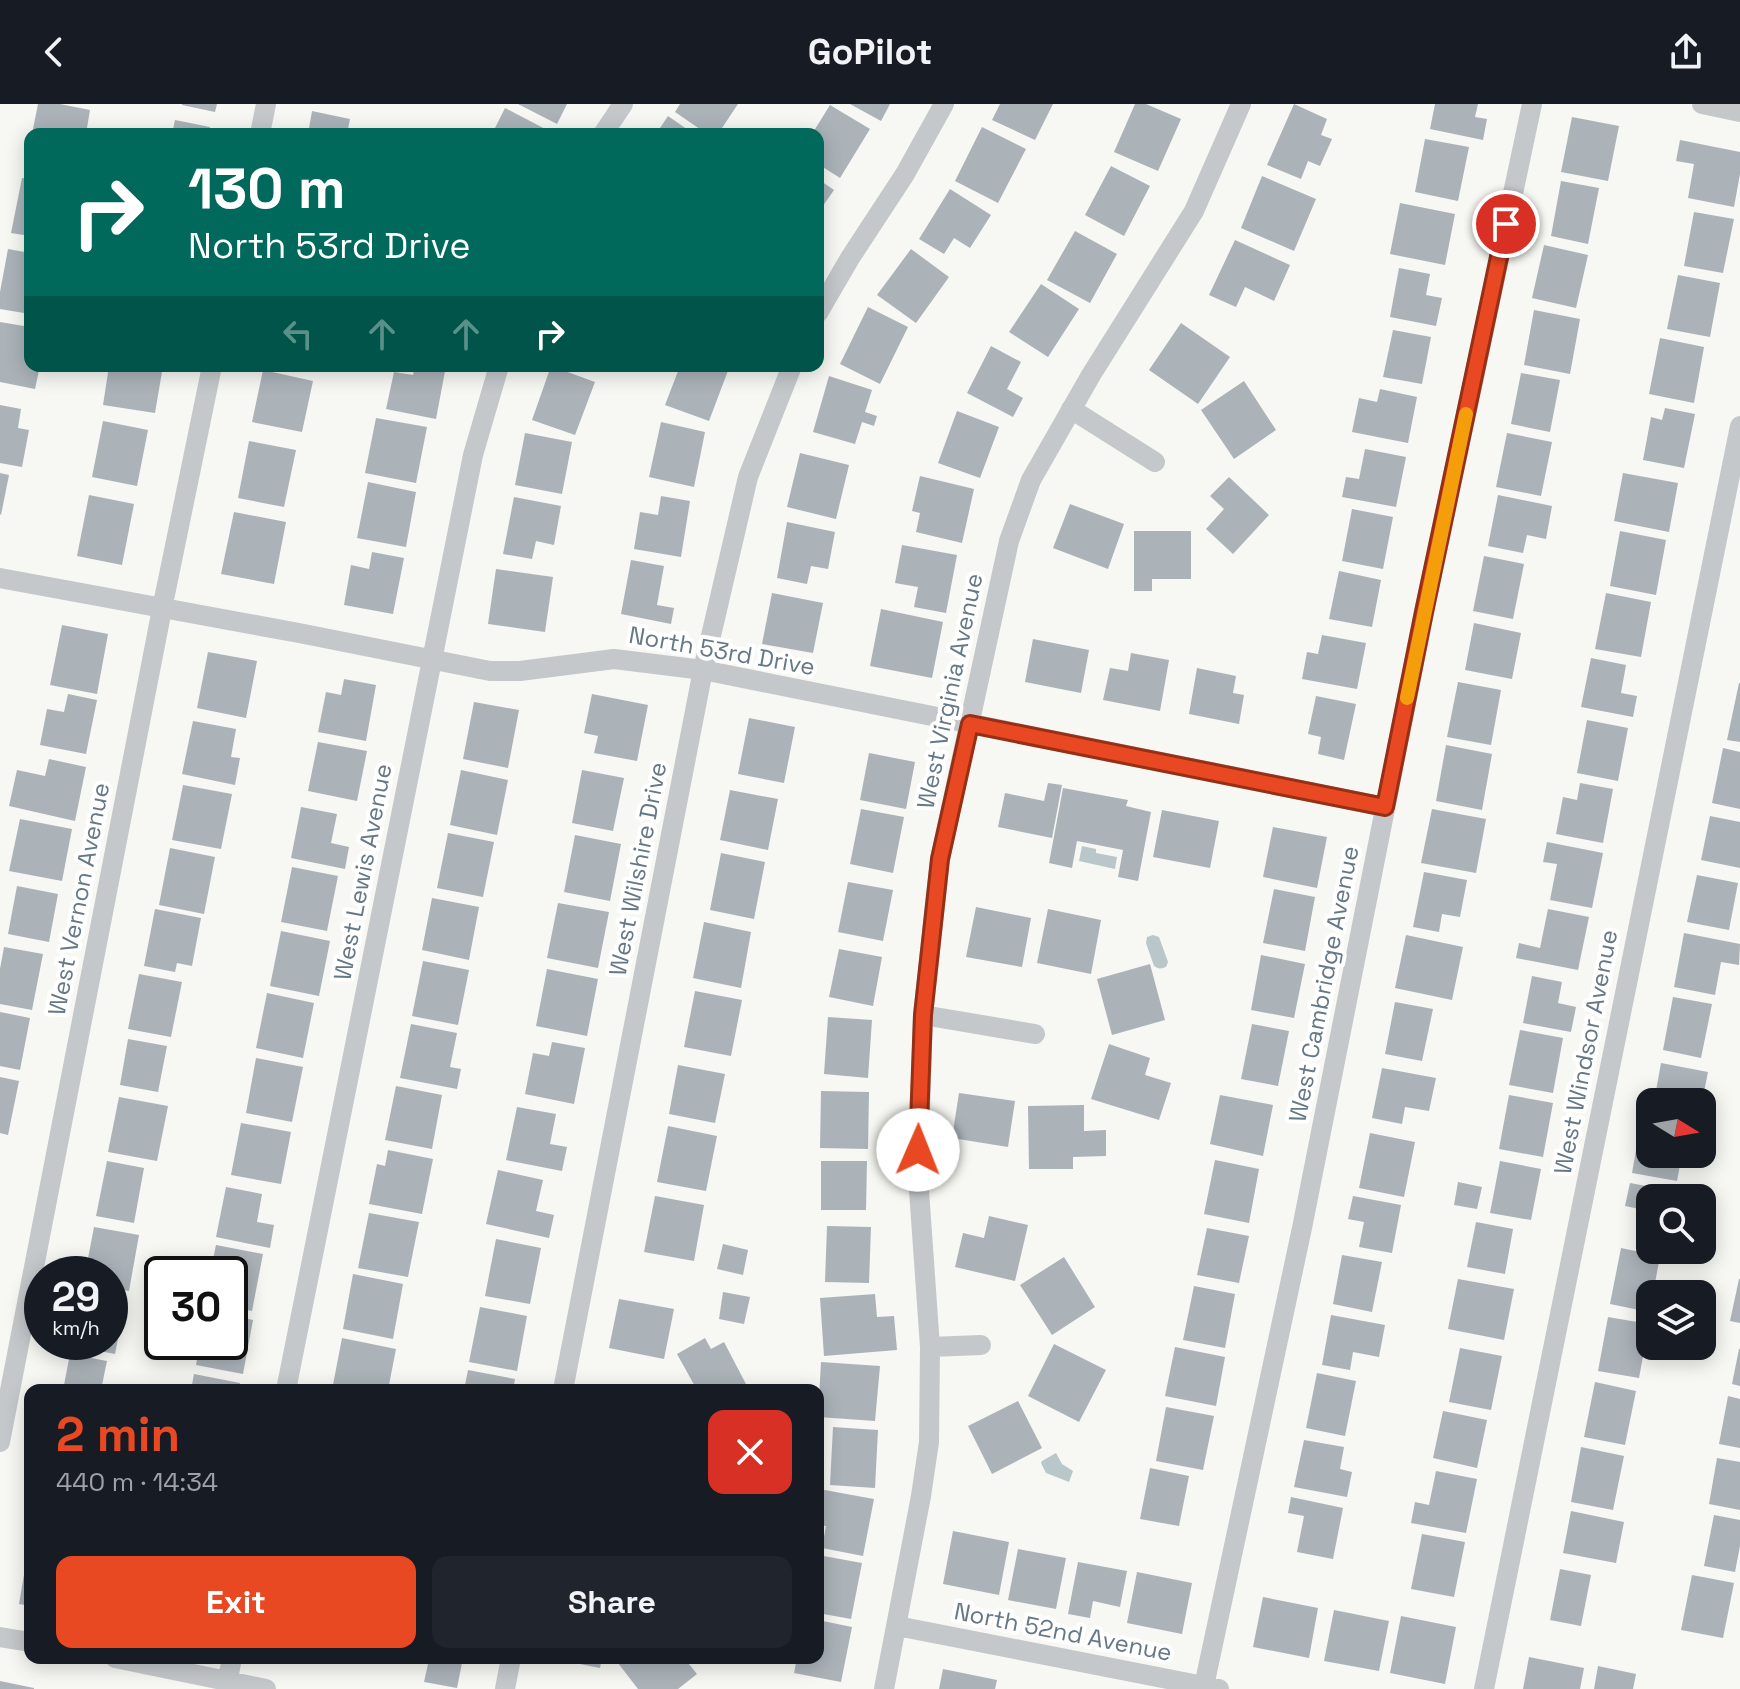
<!DOCTYPE html>
<meta charset="utf-8">
<style>
:root{--surface:#171b24;--page:#20242c;--text:#f1f3f6;--muted:#9ea1a6;--accent:#e84822}
body{margin:0;font-family:"Space Grotesk",sans-serif;background:var(--page);color:var(--text);height:100vh;display:flex;flex-direction:column;font-size:30px;white-space:nowrap}
*{box-sizing:border-box;margin:0}
p{font-size:26px;color:var(--muted)}
.icon{flex:none;width:44px;height:44px;fill:none;stroke:currentColor;stroke-width:2;stroke-linecap:round;stroke-linejoin:round}
.map{position:relative;flex:1;overflow:hidden}
.side{position:absolute;left:24px;top:1280px;width:800px;height:280px;display:flex;flex-direction:column;background:var(--surface);border-radius:16px;box-shadow:0 4px 20px #0003}
.side>*{flex:none}
.guide{position:absolute;left:24px;top:24px;width:800px;height:244px;border-radius:16px;box-shadow:0 4px 20px #0003;background:#00695c;color:#fff;overflow:hidden}
.needle{width:52px;rotate:101deg}
.controls{position:absolute;left:1636px;top:984px;display:grid;gap:16px}
.controls a{display:grid;place-items:center;width:80px;height:80px;border-radius:16px;background:var(--surface);box-shadow:0 4px 20px #0003;font-size:40px}
.speed{position:absolute;left:24px;top:1152px;display:flex;gap:16px;font-size:40px;font-weight:700;text-align:center}
.speed>*{display:grid;place-content:center;width:104px;height:104px;border-radius:50%;background:var(--surface);box-shadow:0 4px 20px #0003;line-height:1}
.speed small{font-size:20px;font-weight:400}
.speed .limit{border:4px solid #111;border-radius:12px;background:#fff;color:#111}
.pin{position:absolute;display:grid;place-items:center;width:68px;height:68px;color:#fff;margin:-34px;border:4px solid #fff;border-radius:50%;box-shadow:0 2px 8px #0007}
.me{position:absolute;width:88px;margin:-44px;rotate:1deg;stroke-linejoin:round;filter:drop-shadow(0 0 6px #0008)}
.turn{display:flex;align-items:center;gap:28px;height:168px;padding:0 32px;font-size:36px}
.turn .icon{width:104px;height:104px;stroke-width:2.5}
.turn b{display:block;font-size:56px;line-height:68px}
.lanes{display:flex;align-items:center;height:76px;padding:0 32px;background:#0003;justify-content:center;gap:40px;direction:ltr}
.lanes .off{opacity:.35}
.round{display:grid;place-items:center;flex:none;width:84px;height:84px;border-radius:16px;background:var(--page)}
.overview{display:flex;align-items:center;justify-content:space-between;height:136px;padding:0 32px}
h1{font-size:48px;font-weight:700;line-height:60px;color:var(--accent)}
.primary-button{display:flex;gap:16px;margin-top:auto;padding:16px 32px}
.primary-button a{flex:1;height:92px;border-radius:16px;background:var(--accent);color:#fff;font-size:32px;font-weight:700;line-height:92px;text-align:center}
.primary-button a+a{background:var(--page);color:var(--text)}
header{display:flex;justify-content:space-between;align-items:center;height:104px;padding:0 32px;background:var(--surface);font-size:36px;font-weight:700}
.map>svg:first-child{display:block}
.water{fill:#bac7ca}
.building{fill:#abb3b9}
.lines{fill:none;stroke-linecap:round;stroke-linejoin:round}
.street{stroke:#c4c8cb;stroke-width:20}
.route-casing{stroke:#972f16;stroke-width:20}
.route{stroke:#e84822;stroke-width:14}
.slow{stroke:#f59e0b;stroke-width:14}
.labels{text-anchor:middle;stroke-width:8;stroke-linejoin:round;paint-order:stroke}
.street-label{font-size:24px;fill:#657885;stroke:#fff}
</style>
<header><svg class="icon" aria-label="back" viewBox="0 0 24 24"><path d="M15 5l-7 7 7 7"/></svg>GoPilot<svg class="icon" aria-label="share" viewBox="0 0 24 24"><path d="M12 15V3M7 8l5-5 5 5M5 13v7h14v-7"/></svg></header>
<div class="map">
<svg width="1740" height="1585" viewBox="0 0 1740 1585">
<rect width="100%" height="100%" fill="#f7f7f3"/>
<path class="water" d="M1082,742L1096,745V749L1117,753L1115,765L1079,757Z
M1153,831L1159,833L1168,858L1166,863C1161,865 1158,865 1154,862L1146,839L1147,833Z
M1056,1349L1062,1360L1073,1367L1069,1378L1046,1369L1041,1359L1042,1357Z"/>
<path class="building" d="M38,0H60L90,6L86,30H32Z
M182,0H217L215,8L182,1Z
M518,0H567L557,20Z
M680,0H738L718,30H707L675,8Z
M850,0H890L881,17Z
M1000,0H1053L1035,36L992,16Z
M1135,0H1146L1181,15L1158,67L1114,48Z
M1294,0L1327,15L1321,31L1332,35L1320,62L1308,57L1301,75L1267,61Z
M1435,0H1478L1475,13L1487,15L1483,36L1430,25Z
M830,1L870,25L840,74L818,60V30H812Z
M505,4L549,27L547,30H492Z
M312,7L350,15L347,30H308Z
M668,12L694,30H656Z
M1572,13L1619,22L1608,77L1561,68Z
M175,16L210,23L209,30H172Z
M982,23L1026,45L998,99L955,77Z
M1425,35L1469,43L1458,97L1415,88Z
M1680,36L1740,48V70L1734,103L1688,94L1694,60L1676,57Z
M1111,62L1150,82L1124,132L1085,111Z
M1262,72L1316,95L1294,147L1241,124Z
M22,74L30,75V132L11,129Z
M818,75L834,86L818,109Z
M1561,77L1599,84L1588,140L1551,132Z
M950,85L991,111L970,144L954,134L944,150L919,135Z
M1400,99L1455,110L1445,161L1390,150Z
M1694,108L1734,115L1723,169L1684,162Z
M1075,127L1117,150L1090,199L1047,176Z
M1235,136L1290,161L1274,197L1245,183L1236,203L1209,191Z
M1544,141L1588,151L1576,204L1532,194Z
M8,145L30,149V210L0,205V188Z
M911,145L949,173L916,219L877,191Z
M1399,164L1430,170L1426,191L1442,194L1436,222L1390,213Z
M1678,171L1720,179L1710,233L1667,225Z
M1041,180L1079,205L1048,253L1009,228Z
M868,203L908,223L880,280L840,260Z
M1534,206L1580,215L1570,270L1524,261Z
M0,218L30,223V262H40L35,285L0,278Z
M1181,219L1230,253L1198,300L1149,266Z
M1393,226L1431,233L1422,280L1383,273Z
M1660,234L1704,243L1694,299L1649,290Z
M991,242L1021,258L1007,285L1023,294L1013,313L967,289Z
M109,262H163L155,309L103,301Z
M415,262H446L436,315L386,305L394,268L413,271Z
M551,262L595,278L575,331L532,316Z
M680,262H724L729,264L709,317L665,301Z
M263,266L313,277L302,328L252,318Z
M1521,269L1560,276L1550,328L1511,320Z
M829,272L872,286L865,308L877,312L874,322L862,318L855,340L813,328Z
M1244,277L1276,326L1234,355L1201,306Z
M1380,285L1417,293L1408,339L1352,328L1359,294L1377,298Z
M0,301L21,305L18,324L29,326L22,363L0,359Z
M1665,304L1695,310L1684,364L1643,356L1651,313L1662,316Z
M957,307L999,323L980,374L938,359Z
M376,314L427,323L416,379L365,369Z
M103,317L148,326L137,382L92,373Z
M661,318L705,328L694,383L649,373Z
M525,329L572,338L562,390L515,381Z
M1507,329L1552,338L1541,392L1496,383Z
M249,337L296,346L284,403L238,394Z
M1365,345L1406,353L1396,403L1342,393L1346,373L1359,375Z
M800,349L849,361L836,415L787,403Z
M0,369L9,371L1,411L0,410Z
M1623,369L1678,379L1669,428L1614,417Z
M920,372L974,385L962,439L916,428L920,409L912,407Z
M1229,373L1269,411L1233,450L1206,425L1224,405L1210,392Z
M368,378L416,388L406,443L357,434Z
M89,391L134,400L122,461L77,452Z
M1498,391L1552,402L1546,435L1527,431L1523,449L1488,442Z
M661,392L690,397L681,453L634,445L640,408L658,411Z
M514,393L561,402L554,441L536,437L532,455L503,450Z
M1070,400L1124,420L1108,465L1053,444Z
M1352,405L1393,413L1383,465L1342,457Z
M234,408L286,418L274,480L221,470Z
M787,418L835,428L828,465L811,462L807,480L777,474Z
M1134,427H1191V475H1152V487H1134Z
M1620,427L1666,436L1656,491L1610,482Z
M902,441L957,451L946,509L914,503L918,483L895,479Z
M372,448L404,454L393,510L344,501L351,461L369,465Z
M1484,452L1524,460L1513,515L1473,507Z
M631,456L664,462L657,501L674,504L671,520L621,510Z
M496,465L553,473L545,528L488,520Z
M1339,467L1381,476L1372,523L1329,515Z
M772,489L823,499L813,549L762,540Z
M1606,489L1651,498L1641,553L1595,545Z
M881,505L943,518L932,574L870,562Z
M1474,519L1521,529L1512,575L1465,566Z
M62,521L108,530L97,590L50,581Z
M1322,531L1366,539L1357,585L1302,575L1307,548L1318,550Z
M1033,535L1089,546L1081,589L1025,578Z
M208,548L257,557L246,614L197,604Z
M1131,549L1169,556L1160,607L1103,596L1110,564L1128,567Z
M1591,554L1626,561L1621,589L1637,592L1633,613L1581,603Z
M1197,564L1236,572L1233,589L1244,591L1239,620L1189,610Z
M344,575L376,581L366,637L318,628L326,588L341,591Z
M1458,578L1501,586L1491,641L1447,633Z
M1739,579H1740V638L1727,636Z
M68,590L97,596L86,650L40,641L47,605L64,608Z
M592,590L648,601L637,657L594,649L598,632L584,629Z
M1316,592L1356,600L1344,656L1318,650L1321,633L1308,630Z
M474,598L519,606L508,664L463,655Z
M749,614L795,623L784,679L738,670Z
M1587,616L1628,624L1618,677L1577,669Z
M193,617L236,625L231,653L240,654L235,681L182,670Z
M318,638L367,647L357,697L308,687Z
M1446,641L1492,650L1482,706L1436,697Z
M1723,644L1740,648V705L1712,699Z
M869,649L915,658L906,705L860,696Z
M49,655L86,663L75,717L9,702L17,666L45,672Z
M461,666L508,676L497,731L450,721Z
M582,666L624,674L613,727L572,719Z
M1048,679L1062,681L1052,734L998,723L1005,689L1044,697Z
M1580,679L1613,685L1603,739L1556,730L1563,693L1577,696Z
M183,681L232,690L221,745L172,736Z
M1063,684L1128,696L1126,702L1151,708L1138,777L1118,773L1123,746L1077,737L1072,764L1049,759Z
M730,686L778,695L768,746L720,736Z
M301,703L337,710L331,739L349,743L345,765L291,754Z
M861,705L904,713L893,769L850,760Z
M1432,705L1486,715L1476,769L1421,759Z
M1162,706L1219,717L1210,764L1153,753Z
M1710,712L1740,718V764L1701,756Z
M20,715L72,725L62,777L9,767Z
M1273,723L1327,733L1317,784L1263,773Z
M448,729L494,738L483,793L437,784Z
M575,731L621,740L610,797L564,788Z
M1547,738L1603,749L1592,804L1550,796L1557,760L1543,758Z
M170,744L215,753L204,810L159,801Z
M721,749L765,758L754,815L710,806Z
M292,763L338,772L327,827L281,818Z
M1424,768L1467,776L1460,813L1442,810L1439,828L1413,823Z
M1697,771L1738,779L1729,826L1687,818Z
M848,778L893,786L883,837L838,828Z
M17,782L58,790L49,838L8,830Z
M1274,785L1315,793L1305,847L1263,839Z
M432,794L479,803L469,856L422,846Z
M558,799L609,808L598,864L547,854Z
M976,803L1031,814L1022,863L966,853Z
M155,805L201,814L192,862L177,859L175,868L144,862Z
M1048,805L1101,816L1091,870L1037,859Z
M1548,805L1589,813L1578,866L1516,854L1519,839L1540,844Z
M704,818L751,828L741,884L693,874Z
M281,827L330,837L319,892L270,882Z
M1684,829L1740,840L1739,861L1721,858L1715,891L1674,883Z
M1406,831L1463,843L1452,896L1395,884Z
M4,843L43,850L32,906L0,900V865Z
M839,845L882,853L873,902L829,893Z
M1261,851L1305,860L1294,914L1251,906Z
M423,857L469,866L458,921L412,912Z
M1150,860L1165,916L1112,931L1097,875Z
M547,865L598,875L587,932L536,922Z
M139,870L182,878L171,933L128,925Z
M1532,872L1562,878L1558,899L1576,903L1571,928L1523,919Z
M695,887L742,896L731,952L684,943Z
M267,889L314,899L303,954L256,944Z
M1673,893L1712,900L1701,954L1663,946Z
M1395,898L1433,905L1422,957L1385,950Z
M0,908L30,914L20,966L0,962Z
M828,913L872,916L868,974L824,970Z
M411,920L457,929L450,963L461,965L457,985L400,974Z
M1252,920L1289,927L1278,982L1241,975Z
M1520,926L1563,934L1553,989L1509,981Z
M128,935L167,942L158,988L120,981Z
M552,938L585,944L574,1000L525,990L533,949L549,952Z
M1109,940L1150,954L1145,971L1171,979L1159,1016L1091,995Z
M256,954L303,963L292,1018L246,1009Z
M1661,959L1708,968L1702,998H1654Z
M678,961L725,970L715,1019L669,1010Z
M1382,964L1436,974L1429,1007L1405,1003L1402,1020L1372,1014Z
M0,973L19,977L8,1031L0,1029Z
M396,982L442,991L432,1045L385,1036Z
M821,987L869,988L868,1045L820,1044Z
M959,989L1015,997L1008,1043L952,1034Z
M1220,991L1273,1001L1263,1052L1210,1040Z
M1509,991L1553,999L1543,1053L1499,1045Z
M119,993L168,1002L157,1057L108,1048Z
M1084,1001V1027L1106,1026V1052L1073,1053V1065H1029L1028,1002Z
M517,1003L556,1010L550,1040L567,1043L562,1067L506,1056Z
M1642,1013L1650,1014V1050H1682L1677,1077L1632,1069Z
M241,1019L291,1028L281,1080L231,1071Z
M668,1022L717,1032L706,1087L657,1078Z
M1370,1029L1415,1038L1404,1093L1359,1084Z
M388,1046L433,1055L422,1110L369,1100L377,1060L385,1062Z
M1215,1056L1259,1065L1249,1119L1204,1110Z
M107,1057L144,1064L134,1119L96,1112Z
M821,1057H867L866,1106H821Z
M1500,1057L1541,1065L1531,1116L1490,1109Z
M498,1066L543,1076L536,1107L554,1111L549,1134L486,1120Z
M1458,1078L1482,1083L1477,1105L1454,1101Z
M1630,1079L1689,1090L1688,1094H1650V1134L1638,1132L1644,1106L1625,1102Z
M226,1083L262,1090L257,1118L274,1121L270,1144L216,1133Z
M655,1092L704,1101L694,1157L644,1148Z
M1353,1092L1401,1101L1392,1149L1359,1143L1364,1118L1348,1115Z
M369,1109L419,1118L408,1173L358,1164Z
M989,1112L1028,1121L1015,1177L955,1163L963,1129L984,1134Z
M1476,1118L1513,1125L1505,1170L1467,1163Z
M827,1122L871,1123L869,1179L825,1178Z
M94,1123L139,1131L129,1187L110,1184V1170H85Z
M1207,1124L1249,1132L1239,1179L1197,1171Z
M496,1135L541,1144L530,1200L485,1192Z
M723,1140L748,1146L743,1171L717,1165Z
M216,1141L263,1150L252,1207L230,1203V1170H210Z
M1621,1144L1660,1152L1653,1190H1650L1649,1208L1610,1200Z
M1342,1151L1382,1158L1372,1208L1333,1200Z
M1064,1153L1095,1203L1052,1231L1020,1181Z
M353,1170L403,1180L393,1235L343,1225Z
M1458,1175L1514,1185L1504,1236L1448,1225Z
M1739,1175H1740V1219L1730,1217Z
M1194,1182L1235,1190L1225,1244L1183,1236Z
M723,1188L750,1193L744,1220L719,1215Z
M875,1190L877,1213L894,1212L897,1246L824,1252L820,1194Z
M110,1191L126,1194L115,1250L69,1241L70,1238H110Z
M619,1195L674,1205L664,1255L609,1244Z
M480,1203L527,1212L517,1267L469,1258Z
M230,1211L253,1216L243,1270L196,1261L200,1238H230Z
M1331,1211L1385,1221L1379,1253L1353,1248L1350,1266L1322,1261Z
M1608,1213L1649,1220L1639,1274L1598,1267Z
M342,1234L396,1245L388,1286H332Z
M705,1234L711,1245L724,1238L747,1282L739,1286H697L677,1250Z
M1054,1240L1106,1266L1079,1318L1028,1292Z
M1175,1243L1225,1253L1216,1302L1165,1292Z
M1460,1244L1502,1252L1491,1306L1449,1298Z
M1739,1245H1740V1282L1732,1280Z
M70,1250L107,1257L101,1286H63Z
M821,1258L880,1262L875,1317L818,1313Z
M468,1266L515,1275L513,1286H464Z
M1317,1269L1356,1277L1345,1332L1306,1324Z
M194,1270L240,1279L239,1286H191Z
M1595,1278L1636,1287L1625,1341L1584,1333Z
M1728,1292L1740,1295V1344L1719,1340Z
M1018,1297L1042,1344L992,1370L968,1322Z
M1166,1303L1214,1312L1203,1366L1156,1357Z
M1443,1307L1487,1316L1477,1364L1433,1354Z
M833,1323L878,1326L875,1384L830,1381Z
M1304,1336L1344,1343L1340,1365L1352,1368L1347,1393L1294,1383Z
M1581,1343L1624,1352L1613,1406L1571,1398Z
M1717,1354L1740,1358V1406L1709,1400Z
M1150,1364L1189,1372L1179,1422L1140,1415Z
M1436,1367L1477,1375L1466,1429L1411,1419L1415,1398L1429,1401Z
M819,1385L874,1395L863,1452L822,1444L826,1422L818,1421Z
M1291,1393L1343,1404L1333,1455L1297,1448L1304,1412L1288,1409Z
M1571,1407L1624,1418L1616,1459L1563,1449Z
M1714,1411L1740,1416V1442L1735,1468L1704,1462Z
M953,1427L1009,1438L999,1491L943,1480Z
M1422,1430L1465,1438L1454,1493L1411,1485Z
M1018,1445L1066,1454L1056,1505L1008,1496Z
M28,1447H30V1502L19,1500Z
M818,1451L862,1459L851,1515L818,1509Z
M1078,1458L1127,1467L1120,1503L1093,1497L1090,1514L1068,1510Z
M1560,1465L1591,1471L1581,1522L1550,1516Z
M1137,1468L1192,1479L1182,1530L1127,1519Z
M1692,1471L1734,1479L1723,1534L1681,1526Z
M1263,1493L1318,1504L1309,1554L1253,1543Z
M1334,1506L1389,1517L1379,1567L1324,1557Z
M1401,1512L1456,1523L1445,1580L1390,1569Z
M818,1516L852,1523L841,1578L794,1569L797,1554H818Z
M1529,1553L1584,1564L1580,1585H1523Z
M417,1554H463L457,1584L424,1578L428,1560L416,1557Z
M555,1554H602L600,1564L555,1555Z
M625,1554H684L697,1570L678,1585H638L618,1559Z
M1598,1562L1636,1570L1633,1585H1594Z
M943,1565L997,1576L995,1585H939Z
M0,1577L34,1584V1585H0Z"/>
<g class="lines">
<path class="street" d="M1702,0L1740,8
M260,30L266,0
M603,30L623,0
M818,209L850,154L905,70L944,0
M1071,305L1155,358
M0,474L299,529L490,567H520L614,555L703,566L1385,703
M923,911L1035,930
M930,1243L981,1241
M286,1286L473,351L499,262
M563,1286L703,566L748,373L792,262
M0,1338L162,505L212,262
M897,1522L1219,1585
M0,1533L30,1538
M115,1554L266,1585
M1204,1582L1302,1124L1424,508L1532,0
M226,1585L232,1554
M505,1585L511,1554
M884,1585L921,1392L929,1338L930,1243L918,1072L923,911L940,755L1009,437L1031,376L1091,271L1194,107L1241,0
M1484,1585L1740,322"/>
</g>
<g class="lines">
<defs>
<path id="route" d="M918,1046L923,911L940,755L970,620L1385,703L1424,508L1506,120"/>
</defs>
<use href="#route" class="route-casing"/>
<use href="#route" class="route"/>
<path class="slow" d="M1407,594L1466,310"/>
</g>
<g class="labels">
<g class="street-label">
<text transform="translate(722 547) rotate(10)" y="8">North 53rd Drive</text>
<text transform="translate(950 587) rotate(-78)" y="8">West Virginia Avenue</text>
<text transform="translate(638 765) rotate(-79)" y="8">West Wilshire Drive</text>
<text transform="translate(363 768) rotate(-79)" y="8">West Lewis Avenue</text>
<text transform="translate(79 795) rotate(-79)" y="8">West Vernon Avenue</text>
<text transform="translate(1324 880) rotate(-79)" y="8">West Cambridge Avenue</text>
<text transform="translate(1586 948) rotate(-79)" y="8">West Windsor Avenue</text>
<text transform="translate(1063 1528) rotate(11)" y="8">North 52nd Avenue</text>
</g>
</g>
</svg>
<div class="controls">
<a><svg class="needle" viewBox="-14 -14 28 28"><path d="M0-13l5 13h-10z" fill="#e53935"/><path d="M0 13l5-13h-10z" fill="#9ea1a6"/></svg></a>
<a><svg class="icon" aria-label="search" viewBox="0 0 24 24"><circle cx="10" cy="10" r="6"/><path d="M15 15l6 6"/></svg></a>
<a><svg class="icon" aria-label="layers" viewBox="0 0 24 24"><path d="M12 4l9 5-9 5-9-5zM3 14l9 5 9-5"/></svg></a>
</div>
<div class="speed"><div>29<small>km/h</small></div><div class="limit">30</div></div>
<div class="pin" style="left:1506px;top:120px;background:#d93025"><svg class="icon" aria-label="arrive" viewBox="0 0 24 24"><path d="M6 21V4h12l-3 4 3 4H6"/></svg></div>
<svg class="me" style="left:918px;top:1046px" viewBox="-20 -20 40 40"><circle r="19" fill="#fff"/><path d="M0-13L10 11 0 6-10 11z" fill="#e84822"/></svg>
<div class="guide">
<div class="turn"><svg class="icon" aria-label="right" viewBox="0 0 24 24"><path d="M7 20v-9h11M14 6l5 5-5 5"/></svg><div><b>130 m</b>North 53rd Drive</div></div>
<div class="lanes"><svg class="icon off" aria-label="left" viewBox="0 0 24 24"><path d="M17 20v-9H6M10 6l-5 5 5 5"/></svg><svg class="icon off" aria-label="ahead" viewBox="0 0 24 24"><path d="M12 20V5M6 11l6-6 6 6"/></svg><svg class="icon off" aria-label="ahead" viewBox="0 0 24 24"><path d="M12 20V5M6 11l6-6 6 6"/></svg><svg class="icon" aria-label="right" viewBox="0 0 24 24"><path d="M7 20v-9h11M14 6l5 5-5 5"/></svg></div>
</div>
<section class="side">
<div class="overview"><div><h1>2 min</h1><p>440 m · 14:34</p></div><a class="round" style="background:#d93025;color:#fff"><svg class="icon" aria-label="close" viewBox="0 0 24 24"><path d="M6 6l12 12M18 6L6 18"/></svg></a></div>
<div class="primary-button"><a>Exit</a><a>Share</a></div>
</section>
</div>
